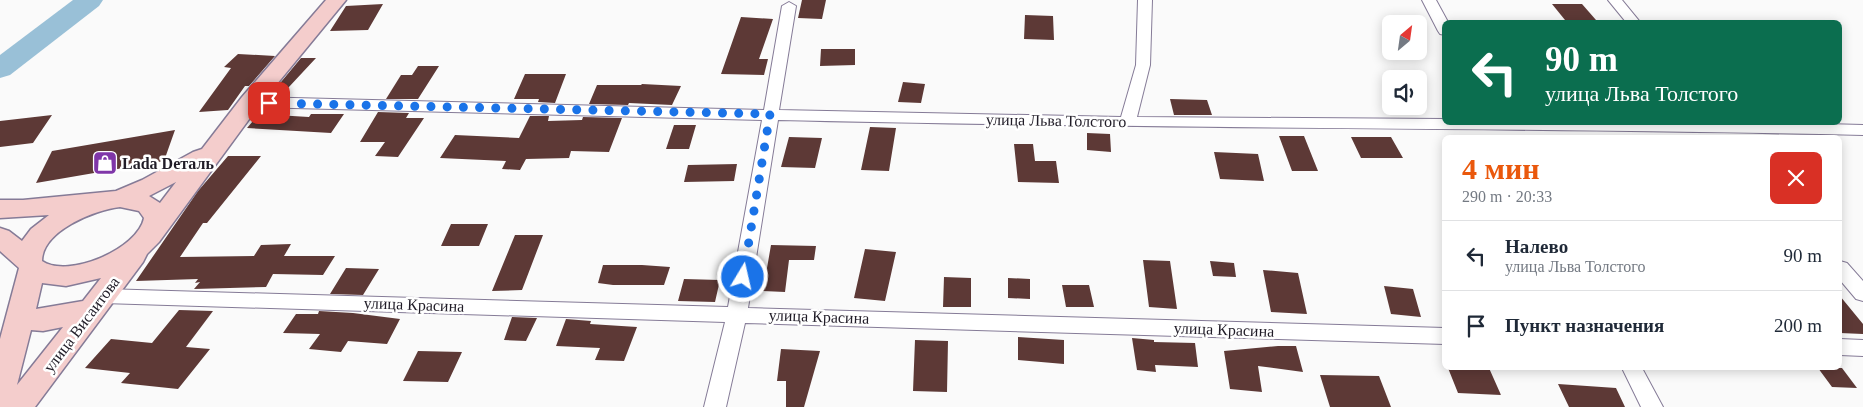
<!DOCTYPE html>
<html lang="ru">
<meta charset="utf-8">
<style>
:root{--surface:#fff;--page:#f2f2f3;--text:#1f2937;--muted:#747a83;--line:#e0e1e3;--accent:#ea580c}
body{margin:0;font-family:Georgia,serif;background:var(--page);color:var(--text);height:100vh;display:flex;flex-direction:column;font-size:19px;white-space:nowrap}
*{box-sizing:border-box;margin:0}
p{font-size:16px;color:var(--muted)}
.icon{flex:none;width:28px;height:28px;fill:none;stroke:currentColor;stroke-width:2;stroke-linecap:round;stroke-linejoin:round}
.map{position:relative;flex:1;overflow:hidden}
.details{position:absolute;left:1442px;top:135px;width:400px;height:235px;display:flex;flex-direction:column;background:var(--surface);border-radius:8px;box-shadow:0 2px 12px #0003}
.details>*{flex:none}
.banner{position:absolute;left:1442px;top:20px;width:400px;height:105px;border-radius:8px;box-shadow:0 2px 12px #0003;background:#0b6e4f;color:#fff;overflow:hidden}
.needle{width:32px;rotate:29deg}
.buttons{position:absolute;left:1382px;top:15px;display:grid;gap:10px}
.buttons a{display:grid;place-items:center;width:45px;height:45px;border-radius:8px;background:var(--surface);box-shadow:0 2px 12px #0003;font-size:25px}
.pin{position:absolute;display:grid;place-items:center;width:42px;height:42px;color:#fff;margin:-21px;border-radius:10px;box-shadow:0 2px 8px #0006}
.me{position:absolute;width:55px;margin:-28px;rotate:9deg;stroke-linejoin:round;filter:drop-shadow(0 0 4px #0008)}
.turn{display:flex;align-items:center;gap:18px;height:105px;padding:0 20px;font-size:22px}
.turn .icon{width:65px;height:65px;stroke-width:2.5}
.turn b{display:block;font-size:35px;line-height:42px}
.round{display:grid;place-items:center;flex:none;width:52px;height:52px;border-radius:8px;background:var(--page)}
.headline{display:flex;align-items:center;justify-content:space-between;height:85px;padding:0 20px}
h1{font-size:30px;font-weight:700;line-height:38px;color:var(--accent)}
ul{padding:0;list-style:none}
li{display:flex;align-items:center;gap:15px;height:70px;padding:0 20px;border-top:1px solid var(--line)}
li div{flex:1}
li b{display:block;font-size:19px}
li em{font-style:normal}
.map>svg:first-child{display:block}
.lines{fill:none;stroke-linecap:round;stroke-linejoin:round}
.river{fill:#99c0d7;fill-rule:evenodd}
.building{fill:#5d3936}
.street-casing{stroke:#857b97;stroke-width:2}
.secondary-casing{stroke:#857b97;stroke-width:3}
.street{fill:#fff;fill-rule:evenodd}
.secondary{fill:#f4cdcc;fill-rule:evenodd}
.route{stroke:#1a73e8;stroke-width:9;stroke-dasharray:0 16.2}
.labels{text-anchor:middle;stroke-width:5;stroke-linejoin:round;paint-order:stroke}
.street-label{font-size:16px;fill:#201c27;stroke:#fff}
.poi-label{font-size:16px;font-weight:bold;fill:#201c27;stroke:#fff;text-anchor:start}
</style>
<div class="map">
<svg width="1863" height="407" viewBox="0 0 1863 407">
<rect width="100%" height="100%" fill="#fafafa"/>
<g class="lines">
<path class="river" d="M73,0H103L99,6L10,75L0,78V55Z"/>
</g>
<path class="building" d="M802,0H826L822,19L798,18Z
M383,4L368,30L330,31L346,6Z
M1552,4H1582L1596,20H1565Z
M1025,15L1053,16L1054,40L1024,39Z
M741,17L773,19L759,59H768L764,75L721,74Z
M821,49H855V65L820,66Z
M238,54L275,56L249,86H245L228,110L199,112L231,68L224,67Z
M301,58H316L288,88H276Z
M418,66H439L418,99H386L401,75H412Z
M525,74H566L555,103L538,102L539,99H514Z
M903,82L925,84L921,103L898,102Z
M642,84L681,86L672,105L629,103L628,105L589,104L597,85H641Z
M1170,99L1207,100L1212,115H1174Z
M378,112L409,113L406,118H424L398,157L375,156L385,142H360Z
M259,114L309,117L311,114H344L331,133L247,128Z
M52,115L33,143L0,147V121Z
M530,116H549L548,121L582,120L583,117L622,118L609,152L571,151L569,158L526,159L520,170L502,169L506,161L440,158L455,135L519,138Z
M674,125H696L689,149H666Z
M870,127L896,128L889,171L861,170Z
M175,130L164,161L36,183L52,151Z
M1087,133L1110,134L1111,152L1087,150Z
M1279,136H1304L1318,171H1292Z
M789,137L822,138L815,168L781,167Z
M1351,137H1391L1403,158H1361Z
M1014,144H1033L1035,161H1056L1059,183L1018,182Z
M1214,152L1258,154L1264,181L1220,179Z
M228,156H261L207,223H203L180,257L254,256L261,245L291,244L284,256H335L323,275L273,274L266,287L194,289L200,282L195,283L198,279L136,281L198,191Z
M737,164L734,181L684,182L688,165Z
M451,224H488L479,246H441Z
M515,235H543L522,290L492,291Z
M771,245L816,246L814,260H789L785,292L763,291Z
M865,249L896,252L885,301L854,298Z
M1143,260L1170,261L1177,309L1149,307Z
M1210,261L1234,263L1236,277L1213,276Z
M603,265H642L670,267L664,285H613L598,283Z
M346,268L379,269L363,295L330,294Z
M1263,270L1298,273L1307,314L1271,312Z
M944,277L971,278V307H943Z
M1008,278L1030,279V299L1008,298Z
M684,279L720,280L715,302L678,301Z
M1062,285H1089L1094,307H1066Z
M1384,286L1413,289L1421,317L1391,314Z
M1840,296L1863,324V334L1840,333Z
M179,310L213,311L186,347L210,349L178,389L121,383L130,373L85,368L111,339L152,343Z
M319,311L353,313L400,319L387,344L348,341L341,352L309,349L320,334L283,333L296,314H318Z
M512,317L537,318L526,341L504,340Z
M566,319L591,321L590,324L637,327L624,361L595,360L600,348L556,346Z
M1018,337L1064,340V364L1018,360Z
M1132,338L1154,340V342L1195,343L1198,367L1155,365L1156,372L1137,370Z
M915,340L948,341L947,392L913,391Z
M1278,346H1296L1303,372L1258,366L1262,392L1230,389L1224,351Z
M781,349L820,351L804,407H786V381H777Z
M418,351L462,352L448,382L403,381Z
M1448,368H1489L1501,395L1458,393Z
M1818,368H1842L1857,388L1832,387Z
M1320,375L1379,376L1391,407H1330Z
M1558,384L1616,388L1625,407H1569Z"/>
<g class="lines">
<defs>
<path id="street" d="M1138,0H1152L1150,65L1137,117L1445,119V122H1751L1863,125V135C1501,127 1139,129 778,120L748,308L1445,328V344L745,323L726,407H704L725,322L103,303L96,301L93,296L96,291L103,289L728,307L762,120L250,107L244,105L242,102L244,99L250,97L764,110L782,6L789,2L796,6L779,110L1121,117L1136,65Z
M1422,0H1436L1448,22H1445V35L1440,34L1438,31Z
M1608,0H1622L1640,22H1626Z
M1840,261L1847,263L1863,281V301L1856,299L1840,280Z
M1840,339L1863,340V356L1840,355Z
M1622,368H1642L1663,407H1641Z"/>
<path id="secondary" d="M326,0H346L258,107L159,242L147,254L143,262L35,407H0V339L19,268L0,251V228L9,231L22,241L31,229L49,215L0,218V200H23L116,191L142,180L193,152L202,149L242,97ZM176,182L160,203L149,196ZM120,207L139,211L144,218C138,249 68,279 42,261C42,231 94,210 120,207ZM101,278L83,301L36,309L42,283L66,286ZM63,327L17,385L31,330L43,331Z"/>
</defs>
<use href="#street" class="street-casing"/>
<use href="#secondary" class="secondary-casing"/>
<use href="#street" class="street"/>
<use href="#secondary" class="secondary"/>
</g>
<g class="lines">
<path class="route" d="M269,103L770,114L743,277"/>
</g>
<defs>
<symbol id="shop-square" viewBox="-11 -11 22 22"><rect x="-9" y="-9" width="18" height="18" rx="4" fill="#7f36a8" stroke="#fff"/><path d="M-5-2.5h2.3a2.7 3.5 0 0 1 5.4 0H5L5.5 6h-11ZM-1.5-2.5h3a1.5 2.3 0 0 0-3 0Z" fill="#fff"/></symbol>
</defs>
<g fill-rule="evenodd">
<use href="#shop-square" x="91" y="149" width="28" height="28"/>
</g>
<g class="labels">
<g class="street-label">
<text transform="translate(1056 120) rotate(1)" y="6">улица Льва Толстого</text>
<text transform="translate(414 304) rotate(2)" y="6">улица Красина</text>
<text transform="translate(819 316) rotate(2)" y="6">улица Красина</text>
<text transform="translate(81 324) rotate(-53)" y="6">улица Висаитова</text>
<text transform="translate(1224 329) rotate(2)" y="6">улица Красина</text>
</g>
<g class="poi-label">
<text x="122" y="169">Lada Dеталь</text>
</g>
</g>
</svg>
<div class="buttons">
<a><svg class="needle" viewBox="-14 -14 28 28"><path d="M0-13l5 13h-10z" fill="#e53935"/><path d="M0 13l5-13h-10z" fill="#747a83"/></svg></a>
<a><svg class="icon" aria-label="sound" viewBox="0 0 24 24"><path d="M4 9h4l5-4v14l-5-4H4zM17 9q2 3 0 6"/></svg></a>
</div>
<div class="pin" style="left:269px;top:103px;background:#d93025"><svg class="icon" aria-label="arrive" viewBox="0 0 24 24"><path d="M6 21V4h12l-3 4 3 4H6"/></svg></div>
<svg class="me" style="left:743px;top:277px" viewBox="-20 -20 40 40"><circle r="17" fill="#1a73e8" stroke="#fff" stroke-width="3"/><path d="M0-11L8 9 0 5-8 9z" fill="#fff"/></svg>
<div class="banner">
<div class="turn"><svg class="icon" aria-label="left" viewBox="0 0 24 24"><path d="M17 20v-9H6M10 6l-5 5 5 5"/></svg><div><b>90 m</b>улица Льва Толстого</div></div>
</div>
<section class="details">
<div class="headline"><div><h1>4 мин</h1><p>290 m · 20:33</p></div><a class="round" style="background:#d93025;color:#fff"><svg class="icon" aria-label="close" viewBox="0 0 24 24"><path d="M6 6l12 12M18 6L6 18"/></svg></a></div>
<ul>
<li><svg class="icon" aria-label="left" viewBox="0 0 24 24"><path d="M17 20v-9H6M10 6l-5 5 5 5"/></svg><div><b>Налево</b><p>улица Льва Толстого</p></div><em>90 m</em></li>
<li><svg class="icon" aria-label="arrive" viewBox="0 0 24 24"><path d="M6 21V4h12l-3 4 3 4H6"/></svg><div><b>Пункт назначения</b></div><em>200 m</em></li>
</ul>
</section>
</div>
